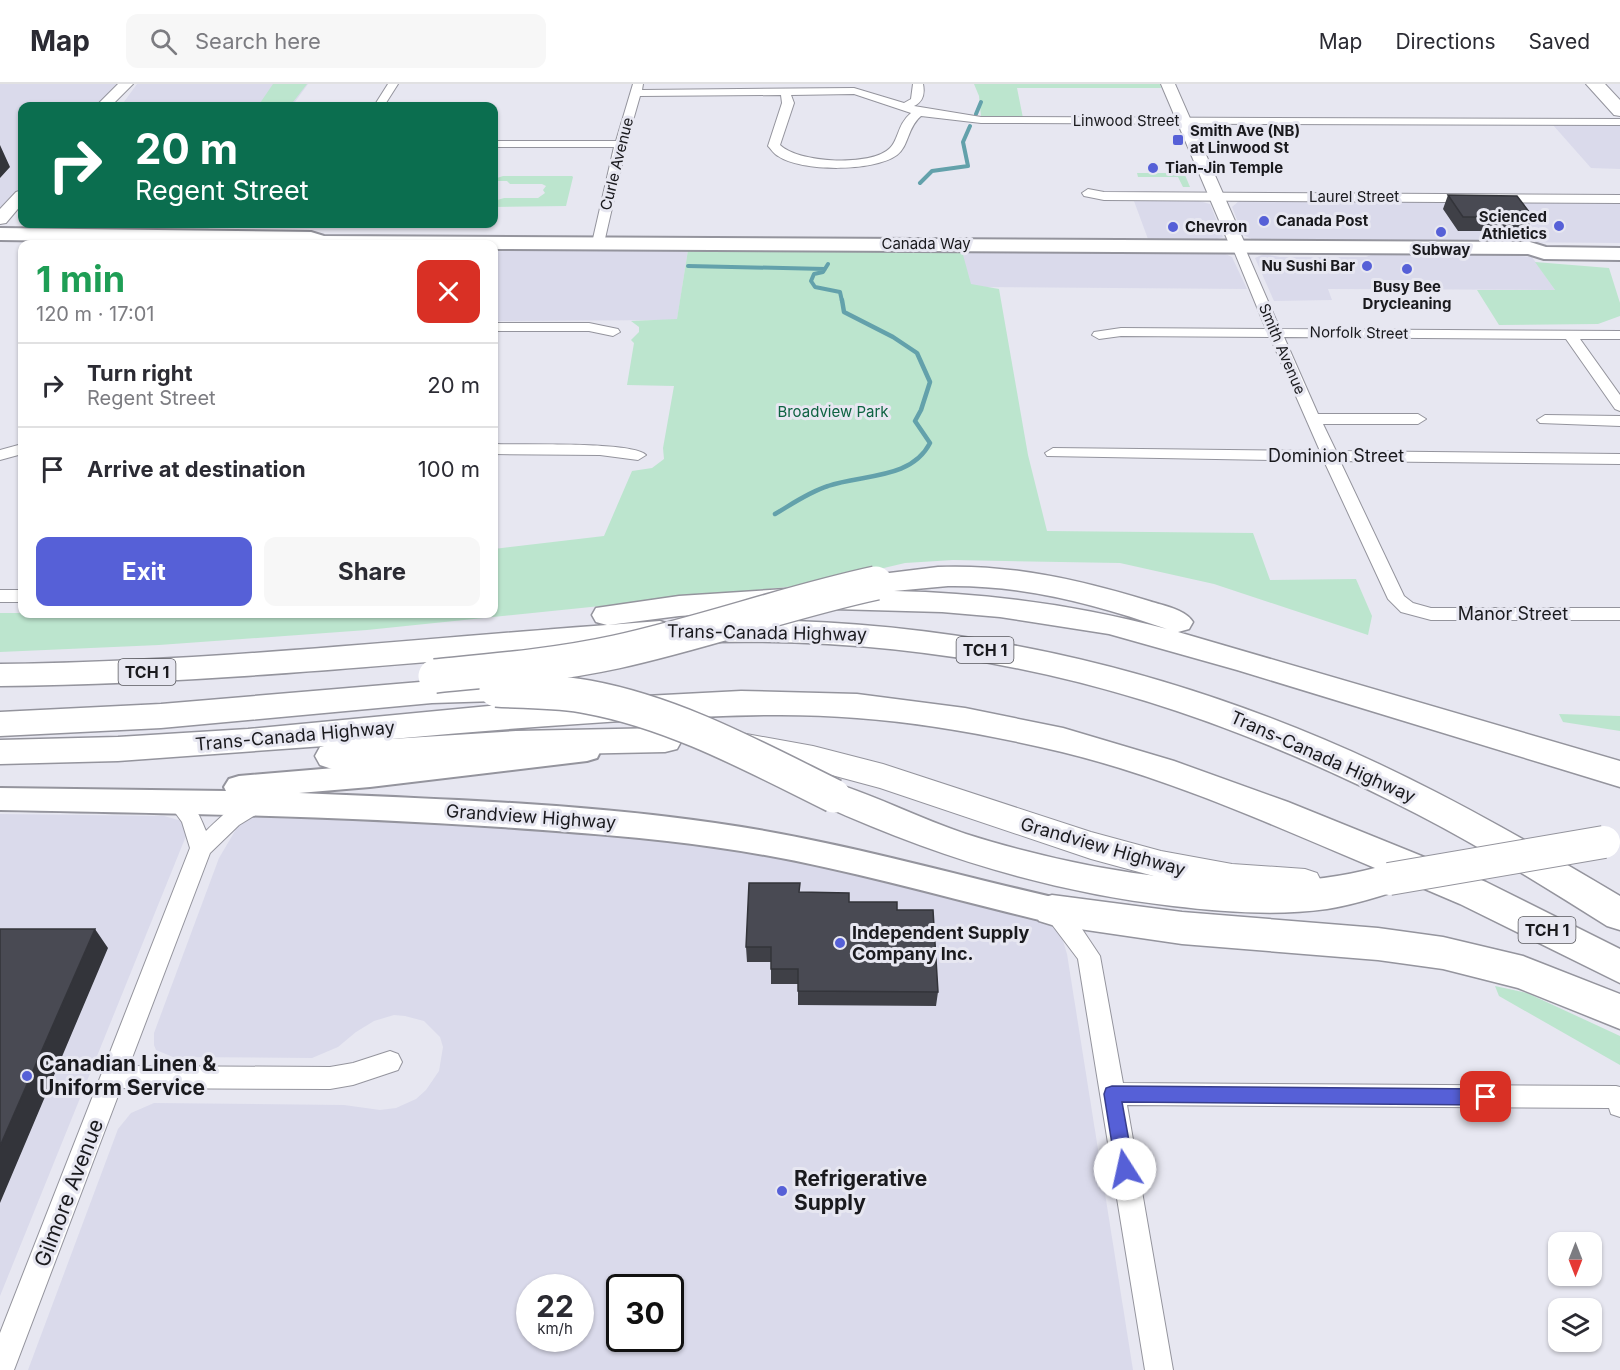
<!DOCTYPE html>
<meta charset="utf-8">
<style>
:root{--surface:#fff;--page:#f7f7f7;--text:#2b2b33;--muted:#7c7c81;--line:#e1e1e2;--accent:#5660d7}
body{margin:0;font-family:Inter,sans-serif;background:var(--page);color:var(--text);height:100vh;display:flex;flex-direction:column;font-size:22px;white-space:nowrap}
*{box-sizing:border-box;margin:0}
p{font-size:20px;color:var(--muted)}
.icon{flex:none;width:33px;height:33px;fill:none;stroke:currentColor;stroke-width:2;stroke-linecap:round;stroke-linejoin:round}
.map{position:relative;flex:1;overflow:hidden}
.side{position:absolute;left:18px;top:156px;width:480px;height:378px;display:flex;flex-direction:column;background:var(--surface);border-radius:12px;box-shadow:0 2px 4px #0004}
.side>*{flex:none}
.top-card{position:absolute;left:18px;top:18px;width:480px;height:126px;border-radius:12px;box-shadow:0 2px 4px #0004;background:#0b6e4f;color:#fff;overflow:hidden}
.needle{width:39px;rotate:180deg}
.tools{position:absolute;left:1548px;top:1148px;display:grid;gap:12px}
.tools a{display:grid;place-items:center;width:54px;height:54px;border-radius:12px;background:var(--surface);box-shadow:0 2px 4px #0004;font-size:30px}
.speed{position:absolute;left:516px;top:1190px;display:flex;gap:12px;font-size:30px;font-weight:700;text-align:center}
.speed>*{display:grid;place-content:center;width:78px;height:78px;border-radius:50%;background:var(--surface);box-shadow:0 2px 4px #0004;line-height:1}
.speed small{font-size:15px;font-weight:400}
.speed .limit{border:3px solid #111;border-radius:9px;background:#fff;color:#111}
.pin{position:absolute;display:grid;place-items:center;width:51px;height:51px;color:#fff;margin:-26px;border-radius:12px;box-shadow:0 3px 9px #0006}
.me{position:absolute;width:66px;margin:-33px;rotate:350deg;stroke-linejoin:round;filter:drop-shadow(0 0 4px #0008)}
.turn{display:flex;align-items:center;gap:21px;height:126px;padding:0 18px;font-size:27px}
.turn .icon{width:78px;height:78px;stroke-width:2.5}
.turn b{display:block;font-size:42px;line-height:51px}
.round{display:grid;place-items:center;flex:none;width:63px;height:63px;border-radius:12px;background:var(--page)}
.head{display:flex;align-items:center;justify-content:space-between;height:102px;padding:0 18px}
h1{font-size:36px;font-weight:700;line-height:45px;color:#1e9e55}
.cta{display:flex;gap:12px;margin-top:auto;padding:12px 18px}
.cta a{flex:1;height:69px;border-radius:12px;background:var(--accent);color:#fff;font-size:24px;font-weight:700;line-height:69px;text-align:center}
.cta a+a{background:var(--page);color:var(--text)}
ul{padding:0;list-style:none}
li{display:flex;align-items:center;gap:18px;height:84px;padding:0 18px;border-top:2px solid var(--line)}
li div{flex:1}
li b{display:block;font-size:22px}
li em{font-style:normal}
header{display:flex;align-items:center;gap:36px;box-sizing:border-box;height:84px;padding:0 30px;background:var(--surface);border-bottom:2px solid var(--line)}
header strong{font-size:28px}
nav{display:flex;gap:33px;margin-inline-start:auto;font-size:21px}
.search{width:420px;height:54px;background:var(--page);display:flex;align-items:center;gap:15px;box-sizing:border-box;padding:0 21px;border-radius:12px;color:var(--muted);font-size:22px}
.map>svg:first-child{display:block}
.built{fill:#dadaeb;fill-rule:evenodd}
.green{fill:#bce5ce}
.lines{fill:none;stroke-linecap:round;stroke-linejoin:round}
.stream-far1{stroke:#63a1ab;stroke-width:4}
.stream{stroke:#63a1ab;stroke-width:4.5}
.minor-casing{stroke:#94949d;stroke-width:2}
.tertiary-casing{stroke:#94949d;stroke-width:2}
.secondary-casing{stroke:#94949d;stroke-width:4}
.primary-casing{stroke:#94949d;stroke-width:2}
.motorway-casing{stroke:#94949d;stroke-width:3}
.minor{fill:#fff;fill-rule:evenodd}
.tertiary{fill:#fff;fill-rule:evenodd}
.secondary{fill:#fff;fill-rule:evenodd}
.primary{fill:#fff;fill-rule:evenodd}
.motorway{fill:#fff;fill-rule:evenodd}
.primary-bridge-casing{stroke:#94949d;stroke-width:34;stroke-linecap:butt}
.motorway-bridge-casing{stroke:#94949d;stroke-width:36;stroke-linecap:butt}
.primary-bridge{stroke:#fff;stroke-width:32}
.motorway-bridge{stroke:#fff;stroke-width:33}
.wall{fill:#3f4047}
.shaded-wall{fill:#33343a}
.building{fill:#494a53;stroke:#33343a;stroke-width:1.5}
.route{fill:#5660d7;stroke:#383e8c;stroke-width:1.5}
.poi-dot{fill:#5660d7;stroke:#e7e7f1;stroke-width:2}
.labels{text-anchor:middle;stroke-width:6;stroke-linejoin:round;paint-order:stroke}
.far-street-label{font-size:15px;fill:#1a1a1e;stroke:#e7e7f1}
.far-poi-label{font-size:15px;font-weight:bold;fill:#1a1a1e;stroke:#e7e7f1;text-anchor:start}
.far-park-label{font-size:15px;fill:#0e6342;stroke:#e7e7f1}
.shield{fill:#e7e7f1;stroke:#58585d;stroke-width:1.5}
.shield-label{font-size:16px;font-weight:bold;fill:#1a1a1e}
.street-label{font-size:18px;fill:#1a1a1e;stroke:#e7e7f1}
.poi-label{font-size:18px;font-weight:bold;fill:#1a1a1e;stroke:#e7e7f1;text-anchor:start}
.near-poi-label{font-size:21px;font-weight:bold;fill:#1a1a1e;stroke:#e7e7f1;text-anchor:start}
.near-street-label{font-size:21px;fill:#1a1a1e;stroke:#e7e7f1}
</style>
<header>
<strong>Map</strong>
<div class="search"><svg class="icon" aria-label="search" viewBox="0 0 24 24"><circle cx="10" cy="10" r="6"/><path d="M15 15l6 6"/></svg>Search here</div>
<nav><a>Map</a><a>Directions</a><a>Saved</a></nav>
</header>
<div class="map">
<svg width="1620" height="1286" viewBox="0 0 1620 1286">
<rect width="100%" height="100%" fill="#e7e7f1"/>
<path class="built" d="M0,0H120L99,22H22V105L0,129Z
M137,0H308L292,22H121Z
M1553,41H1620V85L1591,84Z
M1134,117H1199L1210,120L1223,153L1214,156L1148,155Z
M1239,117L1620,119V159L1254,156L1243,151L1232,123Z
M26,140H212L206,148L37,143Z
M494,166H688L677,236L494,237Z
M962,167L1221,168L1232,173L1247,205L967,203Z
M1376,169L1492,170L1532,173L1555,206L1328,205L1332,216L1274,217L1255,174L1264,170L1280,173H1366Z
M0,730L164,732L182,737L186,752L0,1212Z
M254,730L375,731L724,759L1046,833L1061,850L1067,870L1133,1286H28L118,1045L131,1029L154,1019L344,1021L380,1026L396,1024L416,1015L426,1006L439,987L443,963L440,953L424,937L405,932L394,931L374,937L356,948L338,963L312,974L173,973L156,966L154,961V949L219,774L238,742ZM530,1203H580V1254H530ZM620,1203H670V1254H620Z"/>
<path class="green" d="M273,0H307L290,22H258Z
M974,0H1160L1161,4H1017L1023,34L981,33L979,12Z
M1164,79H1180L1190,103H1183L1178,93H1138L1137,89H1168Z
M503,92H572L573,93L566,122L494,123V117L504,114H538L545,109L543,106L546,102L542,100H510L507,97H496L497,94Z
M118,140H218V144L163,145Z
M688,166L962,167L971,200L999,205L1028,371L1047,447L1253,449L1270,496L1356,495L1372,532L1368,551L1214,500L1120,479L953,476L905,479L816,500L367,546L159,561L0,568V529L494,530V465L604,452L632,387L652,384L664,375L663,364L674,302L627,301L634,259L631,256L639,248V243L631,237L677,235Z
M1535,178L1609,184L1620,219V232L1598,240L1499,241L1477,206H1555Z
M1559,630L1620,632V647L1563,638Z
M1495,902L1527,909L1620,952V981L1499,912Z"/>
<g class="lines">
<path class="stream-far1" d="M976,30L981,18
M920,99L932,87L968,82L963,58L970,42
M828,180L823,188L814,190L811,197L815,203L840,208L842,217
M688,182L825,185"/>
<path class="stream" d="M775,430C792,420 809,408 828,402C862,390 911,396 930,359L915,337L921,326L930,298L917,269L893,253L844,228L842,216"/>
<defs>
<path id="minor" d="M388,0H398L384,22H374Z
M633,0H643L642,6L854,4L904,19L911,15L913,0H923C925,10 923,18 914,22L981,33L1620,35V41L981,39L921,32C907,44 909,62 897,71C874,88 801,88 778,72C774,70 771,65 768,62L782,19L781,11L640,12L628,54L604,159L598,163L592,159L614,63H494V57H616ZM854,10L911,29C897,41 899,55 890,64C872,83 798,79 780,61L794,19L791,11Z
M1088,105L1104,108L1620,111V119L1104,116L1084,112L1082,109Z
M1238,158L1244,162L1280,245L1620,247V255H1580L1620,311V327L1615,325L1566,255L1284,253L1318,330H1418L1426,335L1418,340H1323L1336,367L1620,370V380L1340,377L1404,512L1413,519L1431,524H1620V536H1431L1401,528L1388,515L1324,377L1047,372L1045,369L1053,364L1320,367L1270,253L1121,252L1099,255L1092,251L1094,248L1121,244L1266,245L1232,162Z
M494,239H589L618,245L620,248L613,252L589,247H494Z
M1545,331L1620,332V342L1540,339L1537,336Z
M22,360V370L0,376V366Z
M494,360C518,361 634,357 646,371L638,376L600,371L494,370Z
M0,506H22V518H0Z
M176,708C192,713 200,732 206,747C220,734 245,707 265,713L268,719L265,725L239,741L210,769L129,982L330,983L353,979L390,967L398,970L402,978L398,986L353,1001L330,1005L121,1004L14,1286H0V1249L190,764L182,738L166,716L169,710Z
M1052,817L1060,820L1076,836L1100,872L1123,999L1616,1002L1620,1003V1033L1611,1030L1609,1024L1127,1021L1173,1286H1145L1078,875L1041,826L1044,820Z"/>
<path id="tertiary" d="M118,0H133L111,22H96Z
M1161,0H1175L1246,162L1244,166H1232L1230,162Z
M22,106V120L6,139L0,140V125L16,108Z"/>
<path id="secondary" d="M0,144L311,148L324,152L1530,158L1546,163L1620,164V176L1544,175L1528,170L494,165V160H303L0,156Z
M587,655L597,658L601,666L597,674L587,677L370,703L299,709C437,715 577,719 715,739C829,755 940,787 1052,813L1063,817L1068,826L1063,835L1052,839C942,813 826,778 714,763C643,753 572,748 501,743C334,732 167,729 0,726V704L226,707L224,703L229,695L239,692L370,681Z"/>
<path id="primary" d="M1586,0H1605L1620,16V32L1614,31Z
M741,649L813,662L883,680L1091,748L1161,767L1232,780L1305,785L1317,789L1322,799L1317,809L1305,813L1232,808L1161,794L1091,775L880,704L813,686L730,669L725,661L730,653Z"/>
<path id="motorway" d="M938,483C1010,480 1080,496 1149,517C1164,522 1185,525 1193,538L1189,545L1178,548L1620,677V703L1237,586L1109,550L1000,533L942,528L834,525L823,522L819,515L823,508L834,505L865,506L861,499L865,492ZM948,502C1024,501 1095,520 1167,545C1077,521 987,509 894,507Z
M786,505L797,508L801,515L797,522L786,525L679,532L608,541L660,537L671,541L675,548L671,555L660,559C440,575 221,600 0,602V580C203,578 404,556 607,541L596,538L592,531L596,524L679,512Z
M715,536C949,533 1167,581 1379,680C1462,719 1541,765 1620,812V846L1607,842C1545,803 1483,764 1417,730C1189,612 973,553 715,558L704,554L700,547L704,540Z
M496,595L507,598L512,606L507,614L496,617L432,619L161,644L0,652V628L161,620L432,597Z
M741,607L857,610L965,624L1063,644L1174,677L1288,718L1486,798L1620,865V899L1460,820L1406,797L1402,805C1378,813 1352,821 1327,825C1277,832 1224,828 1173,822C1050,808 934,772 822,721L817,712L822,703L834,699C879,713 921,735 966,750C1086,788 1251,817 1375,784C1273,741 1169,694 1062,668C995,652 925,639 857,634C790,628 722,632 655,635C567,640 480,647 392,655L516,647L665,644L677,647L682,656L677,665L665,668L516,671L332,685L320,681L315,672L320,663L324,662L118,677L0,680V656L118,653L248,645L530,618Z
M1052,811L1182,828L1378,844L1443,853L1523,872L1620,910V945L1518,904L1443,885L1378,876L1182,860L1052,841L1039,837L1033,826L1039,815Z"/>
</defs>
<use href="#minor" class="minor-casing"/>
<use href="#tertiary" class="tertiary-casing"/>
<use href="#secondary" class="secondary-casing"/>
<use href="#primary" class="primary-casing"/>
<use href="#motorway" class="motorway-casing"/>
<use href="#minor" class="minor"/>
<use href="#tertiary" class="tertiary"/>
<use href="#secondary" class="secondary"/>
<use href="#primary" class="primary"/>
<use href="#motorway" class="motorway"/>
<defs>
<path id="primary-bridge" d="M1389,795L1604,758"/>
<path id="motorway-bridge" d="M435,592C496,586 556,581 616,568C703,549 788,518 876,499
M496,606C526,608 558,607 588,613C675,629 755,673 834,712"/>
</defs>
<use href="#primary-bridge" class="primary-bridge-casing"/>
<use href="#motorway-bridge" class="motorway-bridge-casing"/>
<use href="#primary-bridge" class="primary-bridge"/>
<use href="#motorway-bridge" class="motorway-bridge"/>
</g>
<path class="wall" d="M1448,111L1533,133L1527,147H1458L1443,125Z
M849,818L897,826L938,908L936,922L798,921V900H771V878H747L746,863Z"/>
<path class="shaded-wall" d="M0,61L10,83L0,94Z
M95,845L108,864L0,1119V1062Z"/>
<path class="building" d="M1448,111L1517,112L1533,133H1463Z
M749,799H800L799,808L849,809V818H897V826H933L938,908L798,907V885H771V863H746Z
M0,845H95L0,1062Z"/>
<path class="route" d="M1112,1002L1486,1005L1492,1007L1494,1013L1492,1018L1486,1021L1122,1018L1134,1085L1132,1091L1125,1093L1119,1091L1116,1085L1104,1010L1106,1004Z"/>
<g class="poi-dot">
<rect x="1172" y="50" width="12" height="12" rx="3"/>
<circle cx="1153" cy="84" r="6"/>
<circle cx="1264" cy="137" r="6"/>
<circle cx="1559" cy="142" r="6"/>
<circle cx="1173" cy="143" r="6"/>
<circle cx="1441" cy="148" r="6"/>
<circle cx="1367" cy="182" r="6"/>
<circle cx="1407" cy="185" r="6"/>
<circle cx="840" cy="859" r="6"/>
<circle cx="27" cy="992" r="6"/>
<circle cx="782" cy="1107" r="6"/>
</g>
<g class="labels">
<g class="far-street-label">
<text x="1126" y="42">Linwood Street</text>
<text transform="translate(617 80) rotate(-76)" y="5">Curle Avenue</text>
<text x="1354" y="118">Laurel Street</text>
<text x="926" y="165">Canada Way</text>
<text transform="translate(1359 249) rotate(1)" y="5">Norfolk Street</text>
<text transform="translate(1282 265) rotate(67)" y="5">Smith Avenue</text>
</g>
<g class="far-poi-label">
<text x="1190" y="52">Smith Ave (NB)<tspan x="1190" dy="17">at Linwood St</tspan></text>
<text x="1165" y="89">Tian-Jin Temple</text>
<text x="1547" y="138" text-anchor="end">Scienced<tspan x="1547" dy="17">Athletics</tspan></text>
<text x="1276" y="142">Canada Post</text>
<text x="1185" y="148">Chevron</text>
<text x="1441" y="171" text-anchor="middle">Subway</text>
<text x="1355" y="187" text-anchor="end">Nu Sushi Bar</text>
<text x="1407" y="208" text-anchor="middle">Busy Bee<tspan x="1407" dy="17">Drycleaning</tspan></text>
</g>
<g class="far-park-label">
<text x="833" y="333">Broadview Park</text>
</g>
<g class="shield">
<rect x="956.5" y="553" width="57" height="26" rx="4.5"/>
<rect x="118.5" y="575" width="57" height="26" rx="4.5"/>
<rect x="1518.5" y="833" width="57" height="26" rx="4.5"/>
</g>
<g class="shield-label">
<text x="985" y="572">TCH 1</text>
<text x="147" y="594">TCH 1</text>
<text x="1547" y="852">TCH 1</text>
</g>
<g class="street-label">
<text x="1336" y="378">Dominion Street</text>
<text x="1513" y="536">Manor Street</text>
<text transform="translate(767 549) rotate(1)" y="6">Trans-Canada Highway</text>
<text transform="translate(295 652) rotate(-5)" y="6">Trans-Canada Highway</text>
<text transform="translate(1323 673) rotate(24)" y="6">Trans-Canada Highway</text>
<text transform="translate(531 733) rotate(4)" y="6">Grandview Highway</text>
<text transform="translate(1103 763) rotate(16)" y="6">Grandview Highway</text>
</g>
<g class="poi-label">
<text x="852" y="855">Independent Supply<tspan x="852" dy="21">Company Inc.</tspan></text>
</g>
<g class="near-poi-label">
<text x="39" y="987">Canadian Linen &amp;<tspan x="39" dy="24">Uniform Service</tspan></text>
<text x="794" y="1102">Refrigerative<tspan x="794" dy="24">Supply</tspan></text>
</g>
<g class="near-street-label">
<text transform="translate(69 1109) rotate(-69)" y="7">Gilmore Avenue</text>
</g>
</g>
</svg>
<div class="tools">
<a><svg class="needle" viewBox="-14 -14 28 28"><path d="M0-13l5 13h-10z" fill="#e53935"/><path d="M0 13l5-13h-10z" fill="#7c7c81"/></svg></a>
<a><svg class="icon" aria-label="layers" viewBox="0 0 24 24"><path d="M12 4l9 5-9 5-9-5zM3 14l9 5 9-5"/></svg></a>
</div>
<div class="speed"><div>22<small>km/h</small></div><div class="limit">30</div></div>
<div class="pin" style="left:1486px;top:1013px;background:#d93025"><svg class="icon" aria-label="arrive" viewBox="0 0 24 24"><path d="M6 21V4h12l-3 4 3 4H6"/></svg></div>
<svg class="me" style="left:1125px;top:1085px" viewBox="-20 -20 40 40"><circle r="19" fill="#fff"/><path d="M0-13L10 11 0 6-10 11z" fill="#5660d7"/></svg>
<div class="top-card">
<div class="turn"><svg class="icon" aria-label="right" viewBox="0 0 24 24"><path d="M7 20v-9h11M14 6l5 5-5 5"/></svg><div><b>20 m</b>Regent Street</div></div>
</div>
<section class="side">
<div class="head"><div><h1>1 min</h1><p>120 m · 17:01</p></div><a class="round" style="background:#d93025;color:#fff"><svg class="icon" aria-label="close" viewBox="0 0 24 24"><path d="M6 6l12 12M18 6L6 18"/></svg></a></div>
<ul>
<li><svg class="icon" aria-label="right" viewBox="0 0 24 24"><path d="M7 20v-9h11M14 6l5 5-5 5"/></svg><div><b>Turn right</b><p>Regent Street</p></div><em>20 m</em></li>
<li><svg class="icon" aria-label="arrive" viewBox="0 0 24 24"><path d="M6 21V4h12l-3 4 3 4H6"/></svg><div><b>Arrive at destination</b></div><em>100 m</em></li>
</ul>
<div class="cta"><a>Exit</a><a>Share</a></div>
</section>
</div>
